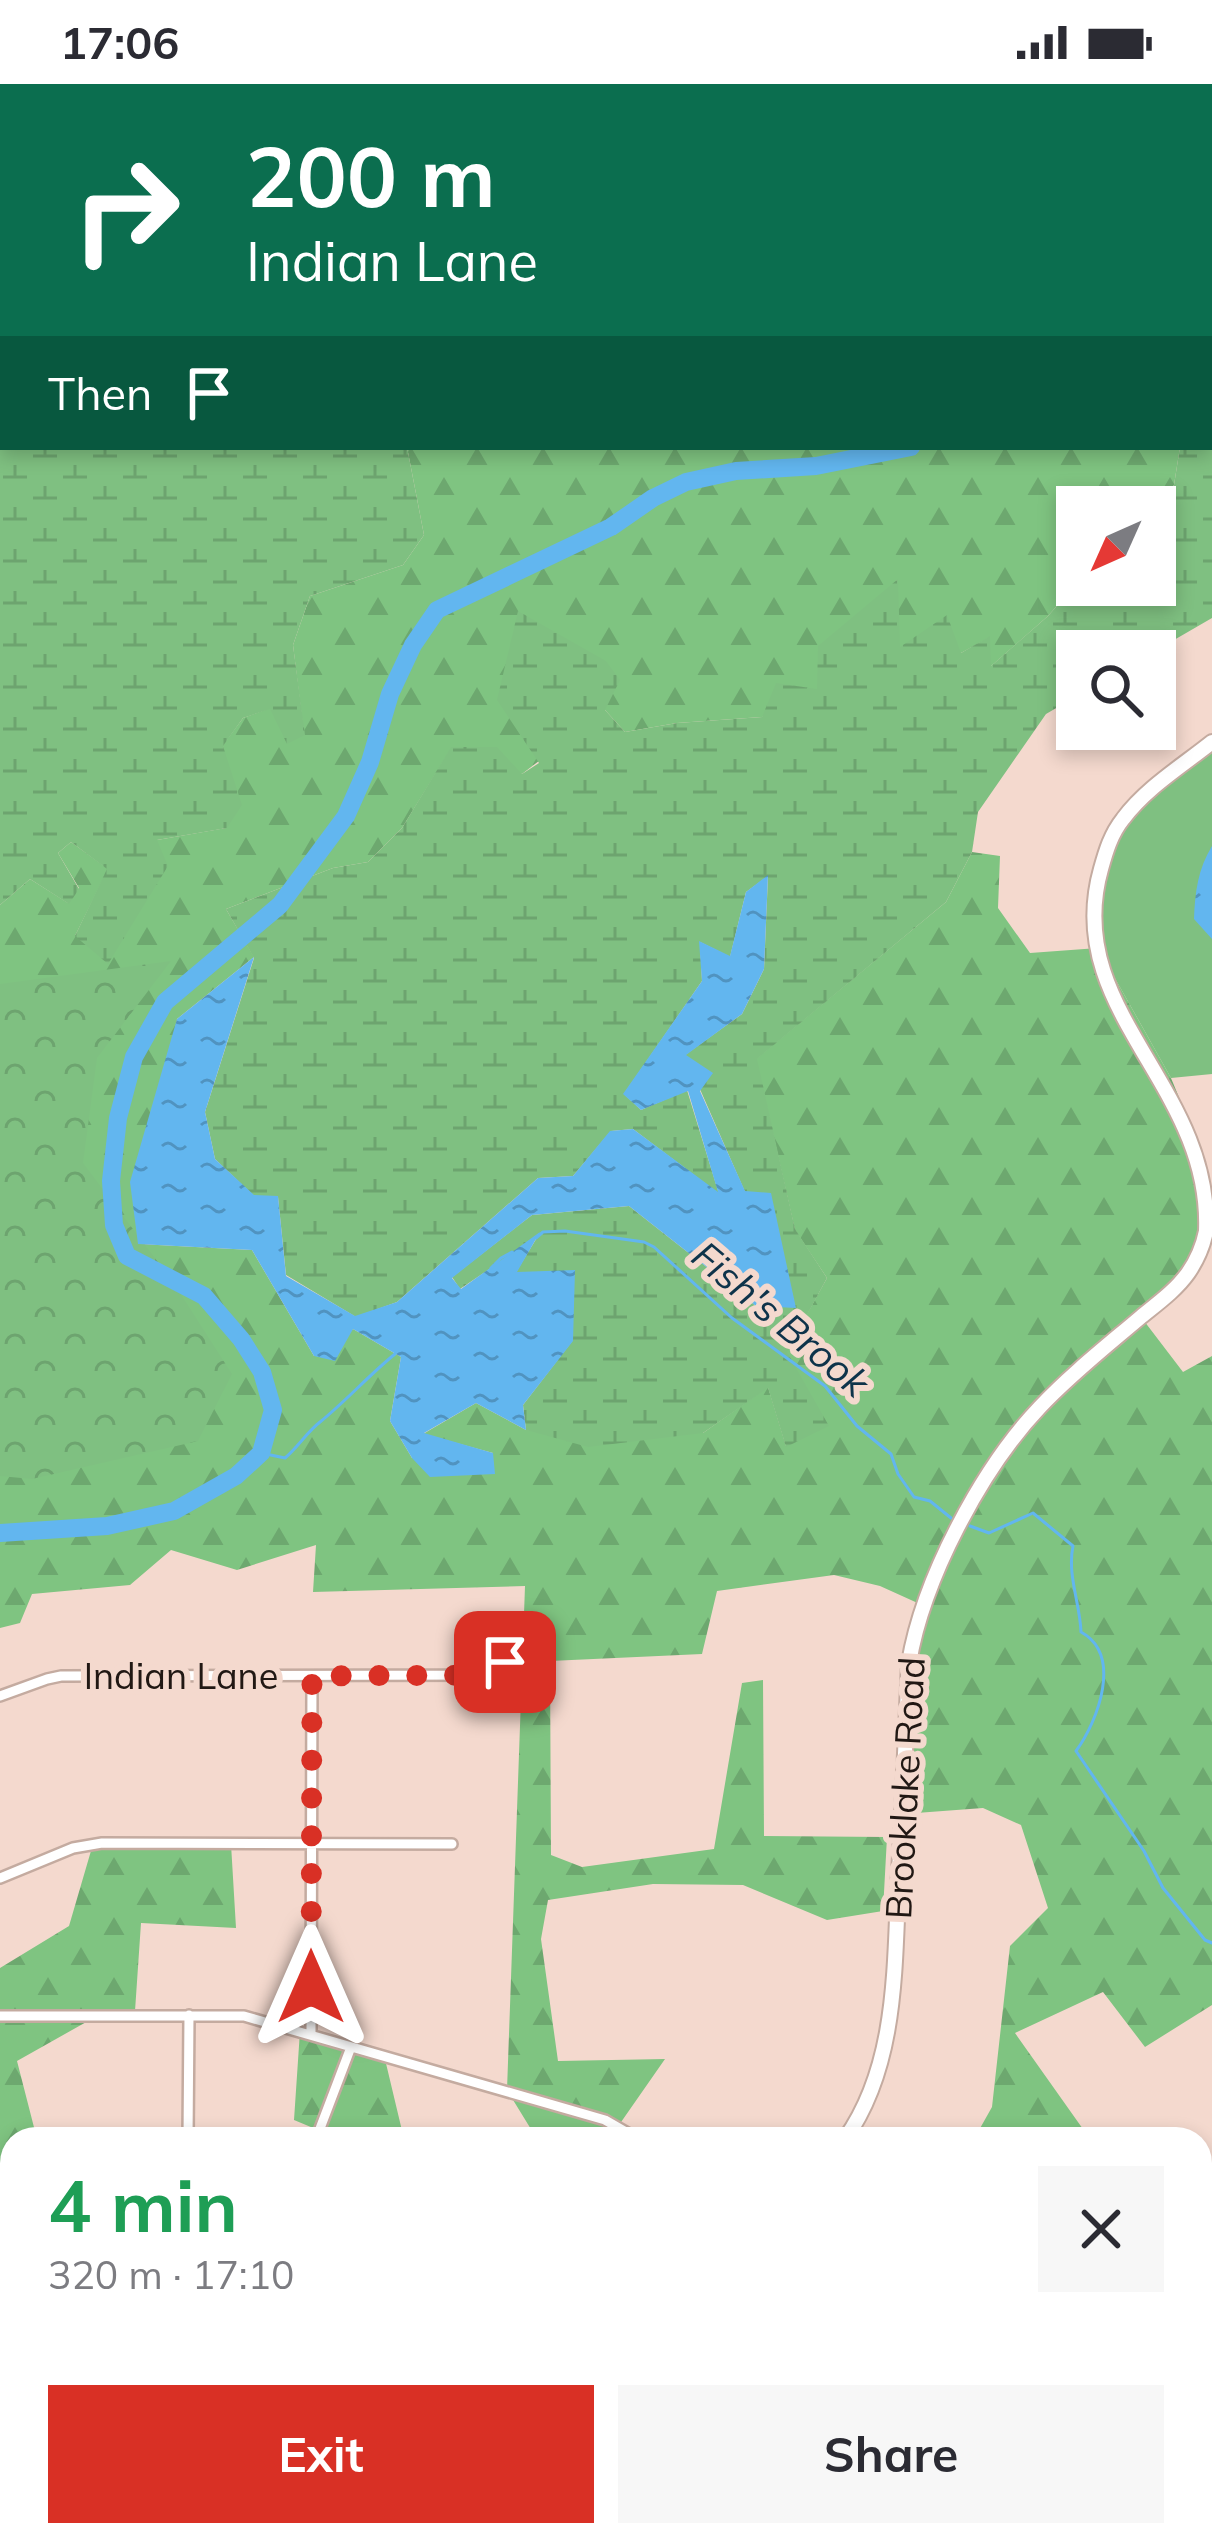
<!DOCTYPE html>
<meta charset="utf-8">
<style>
:root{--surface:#fff;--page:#f7f7f7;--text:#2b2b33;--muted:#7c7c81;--accent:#d93025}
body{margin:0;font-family:Mulish,sans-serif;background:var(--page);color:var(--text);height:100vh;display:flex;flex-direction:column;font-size:45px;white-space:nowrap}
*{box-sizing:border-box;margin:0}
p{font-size:39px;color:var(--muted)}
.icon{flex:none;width:66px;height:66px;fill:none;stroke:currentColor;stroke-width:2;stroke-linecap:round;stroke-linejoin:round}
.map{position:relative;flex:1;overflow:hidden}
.side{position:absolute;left:0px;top:2043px;width:1212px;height:420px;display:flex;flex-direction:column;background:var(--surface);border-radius:36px 36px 0 0;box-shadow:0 6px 18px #0003}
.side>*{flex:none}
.top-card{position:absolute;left:0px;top:0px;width:1212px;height:366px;box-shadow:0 6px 18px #0003;background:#0b6e4f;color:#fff;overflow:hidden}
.needle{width:78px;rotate:225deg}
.controls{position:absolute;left:1056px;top:402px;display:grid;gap:24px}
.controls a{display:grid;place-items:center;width:120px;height:120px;border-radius:0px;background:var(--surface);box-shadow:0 6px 18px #0003;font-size:60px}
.pin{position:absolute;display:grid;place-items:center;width:102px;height:102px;color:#fff;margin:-51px;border-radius:24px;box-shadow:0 6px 18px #0006}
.me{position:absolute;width:132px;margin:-66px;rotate:0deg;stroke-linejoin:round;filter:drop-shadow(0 0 9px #0008)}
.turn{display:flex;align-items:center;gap:42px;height:252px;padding:0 48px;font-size:54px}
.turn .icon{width:156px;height:156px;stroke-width:2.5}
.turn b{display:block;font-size:84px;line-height:102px}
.then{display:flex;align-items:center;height:114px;padding:0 48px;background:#0003;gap:24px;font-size:45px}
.round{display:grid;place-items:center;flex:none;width:126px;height:126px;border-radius:0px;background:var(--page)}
.head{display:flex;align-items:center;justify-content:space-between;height:204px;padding:0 48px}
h1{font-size:72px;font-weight:700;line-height:90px;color:#1e9e55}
.button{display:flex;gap:24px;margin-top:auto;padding:24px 48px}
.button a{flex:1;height:138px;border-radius:0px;background:var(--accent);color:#fff;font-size:48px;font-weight:700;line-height:138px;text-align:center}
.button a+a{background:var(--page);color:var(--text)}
.status{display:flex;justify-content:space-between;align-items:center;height:84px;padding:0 60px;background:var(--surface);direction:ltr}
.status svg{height:33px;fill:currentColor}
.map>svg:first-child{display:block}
.grass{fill:#7fc081}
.forest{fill:url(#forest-firs)}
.wetland{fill:url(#wetland-marsh)}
.park{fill:url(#park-crowns)}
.water{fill:url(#water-ripples)}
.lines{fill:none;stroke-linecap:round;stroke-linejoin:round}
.stream{stroke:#62b6ef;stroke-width:3}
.river{stroke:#62b6ef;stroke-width:18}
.street-casing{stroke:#c4aba0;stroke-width:14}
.secondary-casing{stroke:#c4aba0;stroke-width:18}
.street{stroke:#fff;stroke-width:9}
.secondary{stroke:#fff;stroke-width:14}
.route{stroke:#d93025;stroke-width:21;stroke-dasharray:0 37.8}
.labels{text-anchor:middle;stroke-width:12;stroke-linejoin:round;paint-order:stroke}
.street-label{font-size:36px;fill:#211814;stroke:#f4d9ce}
.water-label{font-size:39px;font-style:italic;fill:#0e334a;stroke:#f4d9ce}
</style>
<div class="status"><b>17:06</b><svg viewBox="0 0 49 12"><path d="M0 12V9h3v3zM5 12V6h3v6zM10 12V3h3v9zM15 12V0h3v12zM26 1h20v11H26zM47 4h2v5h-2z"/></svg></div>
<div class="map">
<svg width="1212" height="2463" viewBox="0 0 1212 2463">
<defs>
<pattern id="forest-firs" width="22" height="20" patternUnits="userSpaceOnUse" patternTransform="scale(3)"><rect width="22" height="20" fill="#7fc481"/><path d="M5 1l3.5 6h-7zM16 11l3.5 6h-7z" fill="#6da86f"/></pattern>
<pattern id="wetland-marsh" width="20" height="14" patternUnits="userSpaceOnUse" patternTransform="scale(3)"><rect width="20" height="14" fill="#7fc081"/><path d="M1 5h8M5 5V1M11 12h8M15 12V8" fill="none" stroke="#6da46f"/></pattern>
<pattern id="park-crowns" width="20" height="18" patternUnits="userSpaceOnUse" patternTransform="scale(3)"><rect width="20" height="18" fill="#7fc081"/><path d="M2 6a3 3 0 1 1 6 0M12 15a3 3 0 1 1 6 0" fill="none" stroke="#6da46f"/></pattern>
<pattern id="water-ripples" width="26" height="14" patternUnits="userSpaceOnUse" patternTransform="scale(3)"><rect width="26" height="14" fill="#62b6ef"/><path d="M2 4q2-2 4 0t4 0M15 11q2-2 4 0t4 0" fill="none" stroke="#5093c0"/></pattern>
</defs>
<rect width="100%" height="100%" fill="#f4d9ce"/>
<path class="grass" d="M1212,664V990L1171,994L1098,864L1100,777L1138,717Z"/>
<path class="forest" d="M411,0H1212V362L1208,365L1206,363H1209V3H411Z
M407,363H1180L1174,401L1152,423H1077V499L1048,532L990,583V553L961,569L899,564L897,496L817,606L762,633L677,639L625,648L605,626L522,690L452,663L402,744L368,778L333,784L226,825L254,873L177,935L139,1160L252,1166L314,1272L353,1245L401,1273L390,1337L412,1374L493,1369L423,1350L476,1319L526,1346L703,1349L768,1303L786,1362V1268L827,1194L795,1146L756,975L946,818L972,768L1000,772L998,824L1030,869L1098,864L1171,994L1204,1074L1205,1142L1193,1180L1138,1229L1183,1288L1212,1272V1921L1145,1963L1103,1908L1015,1949L1090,2055H974L992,2023L1010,1862L1048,1824L1021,1741L983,1724L903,1730L909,1580L922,1521L880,1502L834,1491L717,1507L702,1570L550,1577L551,1771L582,1783L714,1765L742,1599L763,1596L764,1752L887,1753L883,1827L827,1836L743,1801L653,1800L548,1816L541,1855L558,1977L665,1975L619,2041L617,2055H537L507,2006L525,1502L313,1508L316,1461L237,1486L171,1466L130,1501L32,1510L20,1539L0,1544V821L30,795L68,819L79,804L58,769L71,758L108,785L75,852L157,756L226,744L223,661L243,634L270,624L304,650L293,561L310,512L403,481L424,451Z
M93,1760H231L236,1844L141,1839L135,1927L104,1928L17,1977L37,2055H12V2129L0,2127V1884L69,1842Z
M300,1947L384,1971L404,2055H316L318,2046L294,2036Z
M1200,2335L1212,2336V2434L1200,2432Z
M0,2357H12V2451H275L268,2463H0Z
M790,2451H919L915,2454V2463H790Z"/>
<path class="wetland" d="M0,271L3,272V363H407L424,451L403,481L310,512L293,561L305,651L287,660L270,625L243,634L223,662L242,721L227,744L157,756L168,782L108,880L75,852L107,785L71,758L58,769L79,805L69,820L30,795L0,821Z
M1212,362V534L1155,567H1077V612L1046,630L978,728L972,768L946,818L757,975L795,1145L827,1194L787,1268L829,1342L786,1363L768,1304L703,1349L588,1363L526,1346L523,1321L573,1256L516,1188L538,1152L460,1205L452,1193L532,1131L629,1122L756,1222L745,1108L685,971L742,930L764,885L768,792L746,808L730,873L700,858L702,897L624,1010L641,1026L687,1006L719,1110L633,1045L611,1047L573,1092L538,1094L397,1218L356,1233L286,1191L278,1113L254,1112L215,1075L205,1028L254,874L226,825L333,784L368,778L402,744L451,663H497L522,690L539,679L497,616L518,527L606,577L620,596L605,626L625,648L677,639L762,633L776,599L817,605L818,562L898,495L900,563L947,531L961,569L990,552L991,582L1048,532L1077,499V501H1155V423H1152L1174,401L1180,363L1208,364Z"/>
<path class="park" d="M171,877L97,974L83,1079L173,1198L232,1290L198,1357L32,1395L0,1392V900Z"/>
<path class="water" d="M1212,762V855L1194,835C1195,808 1198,785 1212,762Z
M768,791L764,885L742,930L686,971L713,989L700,1007L745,1107L771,1109L796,1224L756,1222L629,1122L532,1131L452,1194L461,1205L540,1148L517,1188L575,1186L573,1257L523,1321L526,1346L476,1319L424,1349L493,1369L495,1390L430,1393L412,1374L390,1337L401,1273L353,1245L335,1277L314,1272L252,1166L138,1160L130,1098L177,935L254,873L205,1028L215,1075L254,1111L278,1112L286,1192L355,1232L397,1218L538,1094L573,1092L610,1047L633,1045L718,1108L688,1007L641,1026L623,1010L702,897L699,857L730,872L746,808Z"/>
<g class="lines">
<path class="stream" d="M536,1154L543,1148L565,1147L644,1158L654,1163L732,1234L825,1302L857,1342L891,1370L898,1390L914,1413L930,1417L951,1434
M491,1184L501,1174L512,1168
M261,1369L285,1374C298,1363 307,1348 320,1338C346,1317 369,1291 395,1270
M970,1442L989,1449L1033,1429L1073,1462C1067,1491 1080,1519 1081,1548C1123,1571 1098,1637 1076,1667L1144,1767L1163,1804L1205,1856L1212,1859"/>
<path class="river" d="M1071,3L1074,0
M0,1449L107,1442L174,1427L236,1392L261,1369L273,1326L262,1288L241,1255L204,1212L127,1172L114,1141L111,1097L118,1034L134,973L165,918L280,821L346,732L370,678L390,610L413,561L437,526L611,443L653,414L686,398L736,387L816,382L911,363"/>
<defs>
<path id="street" d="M0,1612L47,1595L61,1592L490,1591L505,1578
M0,1794L73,1764L102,1759L452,1760
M0,1932H244L605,2036L638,2055
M311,1951L312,1592
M188,2055L189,1931
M316,2055L351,1963
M1200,2140L1212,2132
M0,2276L12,2272
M300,2463L301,2451"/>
<path id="secondary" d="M845,2055C899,1979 894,1878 899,1789C903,1719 906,1649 909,1579C923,1495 982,1384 1040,1323C1071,1290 1108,1261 1142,1232C1158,1219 1176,1206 1188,1189C1197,1176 1203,1162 1206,1147C1212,1001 1061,926 1101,785C1106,767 1111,750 1123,735C1146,704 1182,682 1212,658
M1200,2235L1212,2236
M541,2463L548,2451
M1035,2463L1036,2451"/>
</defs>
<use href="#street" class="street-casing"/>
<use href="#secondary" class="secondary-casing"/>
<use href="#street" class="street"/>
<use href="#secondary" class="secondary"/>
</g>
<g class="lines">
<path class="route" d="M311,1903L312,1592L490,1591L505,1578"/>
</g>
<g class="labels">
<g class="street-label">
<text x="181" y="1605">Indian Lane</text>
<text transform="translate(905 1704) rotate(-87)" y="13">Brooklake Road</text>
</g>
<g class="water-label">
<text transform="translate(781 1235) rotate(40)" y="14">Fish's Brook</text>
</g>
</g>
</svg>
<div class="controls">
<a><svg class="needle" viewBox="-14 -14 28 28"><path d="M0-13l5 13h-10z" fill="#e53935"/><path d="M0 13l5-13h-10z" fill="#7c7c81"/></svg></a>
<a><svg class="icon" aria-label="search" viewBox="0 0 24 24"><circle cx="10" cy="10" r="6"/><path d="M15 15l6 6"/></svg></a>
</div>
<div class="pin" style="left:505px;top:1578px;background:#d93025"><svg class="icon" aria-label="arrive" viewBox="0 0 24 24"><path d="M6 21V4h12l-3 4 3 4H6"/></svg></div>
<svg class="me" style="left:311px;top:1903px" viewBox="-20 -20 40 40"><path d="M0-17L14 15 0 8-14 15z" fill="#d93025" stroke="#fff" stroke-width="4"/></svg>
<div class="top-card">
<div class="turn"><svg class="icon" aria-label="right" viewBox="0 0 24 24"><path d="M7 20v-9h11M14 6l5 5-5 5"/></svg><div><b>200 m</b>Indian Lane</div></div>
<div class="then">Then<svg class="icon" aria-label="arrive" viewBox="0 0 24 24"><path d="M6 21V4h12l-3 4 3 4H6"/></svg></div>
</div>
<section class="side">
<div class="head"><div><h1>4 min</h1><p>320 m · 17:10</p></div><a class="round"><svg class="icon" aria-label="close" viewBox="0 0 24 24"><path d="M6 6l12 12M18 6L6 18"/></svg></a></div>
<div class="button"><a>Exit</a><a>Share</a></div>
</section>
</div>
